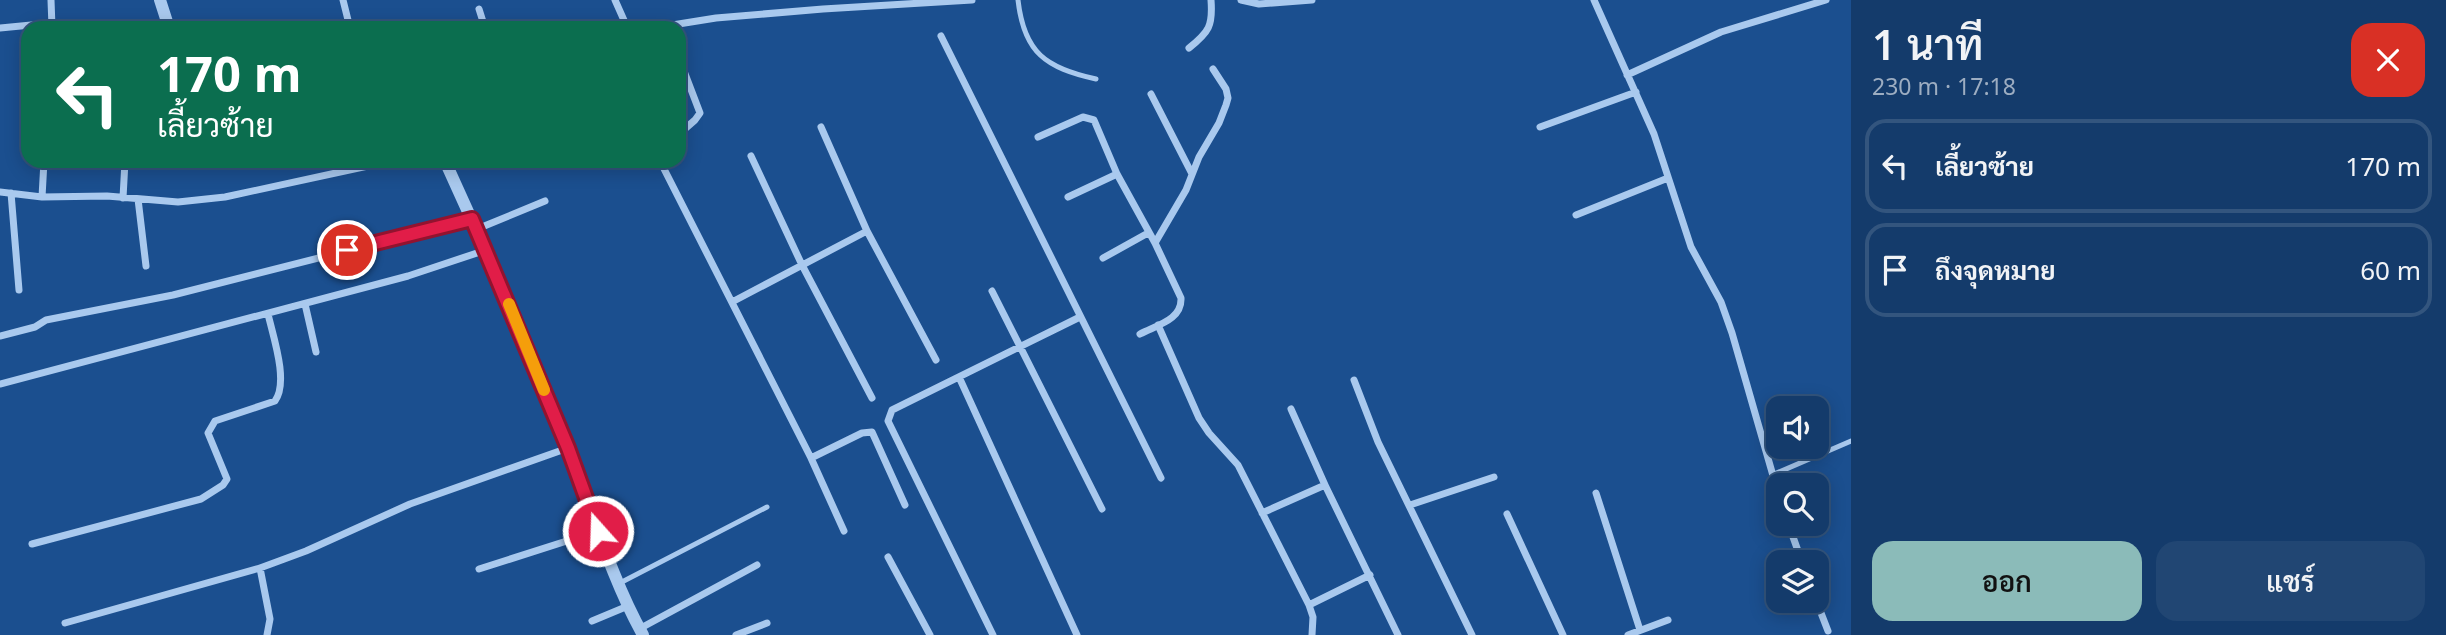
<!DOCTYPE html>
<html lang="th">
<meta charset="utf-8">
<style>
:root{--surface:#143b6b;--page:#214673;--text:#f1f3f6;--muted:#9dadc1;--line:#33557e;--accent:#8bbbb9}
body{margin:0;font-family:"Noto Sans",Sarabun,sans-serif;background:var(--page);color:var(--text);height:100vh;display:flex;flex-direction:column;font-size:26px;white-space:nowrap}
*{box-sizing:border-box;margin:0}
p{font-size:23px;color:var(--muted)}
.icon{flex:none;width:38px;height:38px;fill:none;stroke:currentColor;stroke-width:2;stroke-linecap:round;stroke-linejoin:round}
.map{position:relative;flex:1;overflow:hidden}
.drawer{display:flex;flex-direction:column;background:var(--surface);width:595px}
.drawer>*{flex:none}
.banner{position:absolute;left:21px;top:21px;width:665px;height:147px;border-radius:21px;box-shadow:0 4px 18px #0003,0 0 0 2px var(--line);background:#0b6e4f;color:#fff;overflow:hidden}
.tools{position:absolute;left:1766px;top:396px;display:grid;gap:14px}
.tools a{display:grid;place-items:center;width:63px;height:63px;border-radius:14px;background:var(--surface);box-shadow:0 4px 18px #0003,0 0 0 2px var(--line);font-size:35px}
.pin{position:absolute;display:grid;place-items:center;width:60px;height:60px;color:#fff;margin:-30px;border:4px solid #fff;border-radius:50%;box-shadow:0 2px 7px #0007}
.me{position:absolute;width:77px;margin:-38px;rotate:340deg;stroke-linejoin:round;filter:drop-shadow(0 0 5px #0008)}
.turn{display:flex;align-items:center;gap:24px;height:147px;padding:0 21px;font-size:32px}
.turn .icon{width:91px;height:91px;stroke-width:2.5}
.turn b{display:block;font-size:49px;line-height:60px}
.round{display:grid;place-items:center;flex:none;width:74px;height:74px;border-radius:21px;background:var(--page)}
.overview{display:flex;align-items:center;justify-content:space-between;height:119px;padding:0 21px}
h1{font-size:42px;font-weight:600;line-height:52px}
.primary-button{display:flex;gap:14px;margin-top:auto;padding:14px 21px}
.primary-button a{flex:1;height:80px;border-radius:21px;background:var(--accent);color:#111;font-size:28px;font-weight:600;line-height:80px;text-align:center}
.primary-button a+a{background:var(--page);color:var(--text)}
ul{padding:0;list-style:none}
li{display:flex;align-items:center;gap:21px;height:94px;margin:0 14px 10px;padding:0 7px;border:4px solid var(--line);border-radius:21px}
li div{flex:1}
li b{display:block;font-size:26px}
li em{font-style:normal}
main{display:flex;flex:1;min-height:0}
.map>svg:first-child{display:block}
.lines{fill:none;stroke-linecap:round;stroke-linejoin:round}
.service{stroke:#a9c9ee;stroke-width:5}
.minor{stroke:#a9c9ee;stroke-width:7}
.tertiary{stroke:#a9c9ee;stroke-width:12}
.route-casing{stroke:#92132f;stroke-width:18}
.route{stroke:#e11d48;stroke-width:12}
.slow{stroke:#f59e0b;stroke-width:12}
</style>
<main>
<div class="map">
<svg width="1851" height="635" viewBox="0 0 1851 635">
<rect width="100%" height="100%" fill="#1b4f8f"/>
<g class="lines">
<path class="service" d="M1018,0C1024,53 1046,68 1096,79
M1772,475L1851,441
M618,584L767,507"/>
<path class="minor" d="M51,0L52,27
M343,0L350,28
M615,0L627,27
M1241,0L1259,4L1312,0
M1594,0L1654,134L1691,247L1721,302L1732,333L1778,493
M479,9L485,28
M0,28L52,23
M545,28L666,26L716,18L823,9L972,0
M941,36L1161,478
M1189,48C1209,32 1213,26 1211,0
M679,58L700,113L695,120L679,134
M1627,75L1721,32L1826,0
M1151,94L1192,174
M821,127L867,231L936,360
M1540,127L1636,92
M1038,137L1083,117L1094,120L1117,174L1155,243
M751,156L802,265L872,398
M660,161L811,458L844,531
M0,192L42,197L107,196L178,202L225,197L391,161
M11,193L19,290
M42,197L44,161
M1068,197L1117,174
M123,198L125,161
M138,199L146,266
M1576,215L1668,178
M477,229L545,201
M1103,258L1148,233
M992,291L1102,509
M732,302L867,231
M305,304L316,352
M1158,325L1199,418L1209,433L1238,465L1309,605L1313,617L1312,635
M1140,334C1157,325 1182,320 1181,298L1155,243L1186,190L1199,157L1219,123L1226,105L1228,98L1226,89L1213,69
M0,336L35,327L46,320L173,295L472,219
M959,377L1077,635
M1354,380L1378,442L1472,635
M0,384L408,276L486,250
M1291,409L1325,485L1398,635
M811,458L862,433L872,432L905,505
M1596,493L1640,630
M1410,505L1494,477
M1262,513L1325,485
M1507,514L1563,635
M1788,523L1802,562
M32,544L201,499L223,485L227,479L208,433L215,421L275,401C289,382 273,336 268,314
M888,557L930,635
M260,568L270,619L267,635
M479,569L598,531
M1816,600L1828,631
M1309,605L1370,575
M592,621L628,606
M65,623L260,568L306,551L410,504L568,448
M639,629L757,565
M736,635L767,623
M993,635L888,421L892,410L1080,317
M1628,635L1668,620"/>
<path class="tertiary" d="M160,0L169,28
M445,161C488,255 529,350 567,446C592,509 610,576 643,635"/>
</g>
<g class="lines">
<defs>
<path id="route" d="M347,250L472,219L568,448L598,531"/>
</defs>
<use href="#route" class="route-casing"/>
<use href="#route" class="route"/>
<path class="slow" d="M509,304L544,390"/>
</g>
</svg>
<div class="tools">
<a><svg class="icon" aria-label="sound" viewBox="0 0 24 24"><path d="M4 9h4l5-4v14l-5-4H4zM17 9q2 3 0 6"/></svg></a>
<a><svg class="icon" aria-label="search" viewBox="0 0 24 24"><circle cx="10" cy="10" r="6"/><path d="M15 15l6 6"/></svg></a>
<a><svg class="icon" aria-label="layers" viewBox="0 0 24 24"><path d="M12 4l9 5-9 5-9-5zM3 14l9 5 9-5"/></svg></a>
</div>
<div class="pin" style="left:347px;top:250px;background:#d93025"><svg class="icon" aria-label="arrive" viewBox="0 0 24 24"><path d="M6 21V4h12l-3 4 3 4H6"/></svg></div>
<svg class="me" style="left:598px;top:531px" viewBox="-20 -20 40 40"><circle r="17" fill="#e11d48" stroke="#fff" stroke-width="3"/><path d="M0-11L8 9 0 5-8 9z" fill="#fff"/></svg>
<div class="banner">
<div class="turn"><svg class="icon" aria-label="left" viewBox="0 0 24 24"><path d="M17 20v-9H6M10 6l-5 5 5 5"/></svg><div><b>170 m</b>เลี้ยวซ้าย</div></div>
</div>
</div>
<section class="drawer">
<div class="overview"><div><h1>1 นาที</h1><p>230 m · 17:18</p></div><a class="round" style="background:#d93025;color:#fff"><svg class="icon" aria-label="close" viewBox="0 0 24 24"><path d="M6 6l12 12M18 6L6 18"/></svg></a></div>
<ul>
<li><svg class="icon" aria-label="left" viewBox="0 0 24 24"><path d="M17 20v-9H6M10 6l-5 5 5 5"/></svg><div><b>เลี้ยวซ้าย</b></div><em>170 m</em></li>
<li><svg class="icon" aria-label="arrive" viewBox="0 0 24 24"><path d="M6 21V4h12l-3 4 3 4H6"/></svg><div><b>ถึงจุดหมาย</b></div><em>60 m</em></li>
</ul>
<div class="primary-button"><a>ออก</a><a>แชร์</a></div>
</section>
</main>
